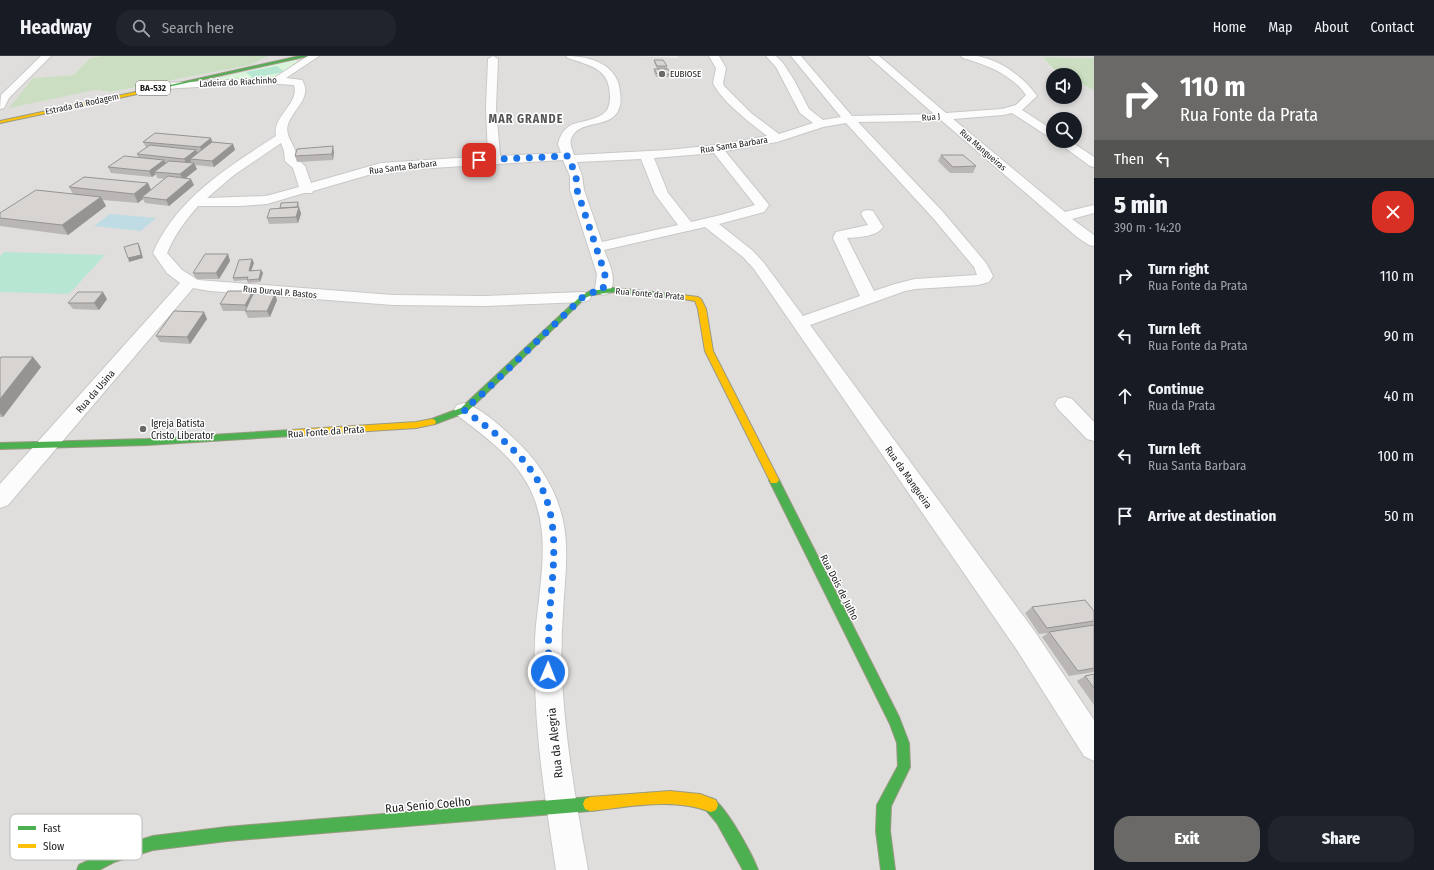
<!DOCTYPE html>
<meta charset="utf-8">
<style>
:root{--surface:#171b24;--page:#20242c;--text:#f1f3f6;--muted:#9ea1a6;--line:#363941;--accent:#6a6968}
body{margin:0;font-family:"Fira Sans Condensed",sans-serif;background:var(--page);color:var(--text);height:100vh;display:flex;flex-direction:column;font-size:15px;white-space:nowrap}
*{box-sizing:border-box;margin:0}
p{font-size:13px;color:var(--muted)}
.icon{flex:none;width:22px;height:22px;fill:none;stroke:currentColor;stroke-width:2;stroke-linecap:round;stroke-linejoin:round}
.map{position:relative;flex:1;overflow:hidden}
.side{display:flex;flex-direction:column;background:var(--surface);width:340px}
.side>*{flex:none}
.hud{background:#6a6968;color:#fff;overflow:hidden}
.tools{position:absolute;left:1046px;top:12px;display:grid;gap:8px}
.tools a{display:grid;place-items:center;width:36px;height:36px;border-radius:50%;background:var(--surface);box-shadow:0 2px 6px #0003;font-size:20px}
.pin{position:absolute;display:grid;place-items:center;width:34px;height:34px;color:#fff;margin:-17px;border-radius:8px;box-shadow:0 2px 6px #0006}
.me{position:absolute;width:44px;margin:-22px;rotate:1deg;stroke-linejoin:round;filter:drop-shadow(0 0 3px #0008)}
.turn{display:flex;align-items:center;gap:14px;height:84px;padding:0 20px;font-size:18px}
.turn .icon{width:52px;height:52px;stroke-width:2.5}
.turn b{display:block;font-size:28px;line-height:34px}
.then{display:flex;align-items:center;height:38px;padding:0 20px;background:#0003;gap:8px;font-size:15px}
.round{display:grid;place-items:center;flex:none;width:42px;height:42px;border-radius:16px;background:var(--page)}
.overview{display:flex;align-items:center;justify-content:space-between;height:68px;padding:0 20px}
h1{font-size:24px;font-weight:800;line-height:30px}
.primary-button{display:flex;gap:8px;margin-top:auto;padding:8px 20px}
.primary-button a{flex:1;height:46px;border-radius:16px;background:var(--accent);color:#fff;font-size:16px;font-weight:800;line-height:46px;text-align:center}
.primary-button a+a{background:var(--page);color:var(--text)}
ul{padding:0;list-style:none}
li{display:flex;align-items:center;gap:12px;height:60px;padding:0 20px}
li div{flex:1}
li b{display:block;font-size:15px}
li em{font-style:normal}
header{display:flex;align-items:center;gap:24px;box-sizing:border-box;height:56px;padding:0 20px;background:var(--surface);border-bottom:1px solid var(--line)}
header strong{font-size:19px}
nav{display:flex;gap:22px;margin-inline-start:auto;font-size:14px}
.search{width:280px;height:36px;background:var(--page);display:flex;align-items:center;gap:10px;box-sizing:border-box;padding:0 14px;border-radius:16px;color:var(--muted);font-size:15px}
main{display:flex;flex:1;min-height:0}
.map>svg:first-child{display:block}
.residential{fill:#dfdedc;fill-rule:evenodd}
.forest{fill:#cbdec1}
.park{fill:#daf5da}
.pitch{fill:#b7e6d2}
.water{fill:#bfdbe3}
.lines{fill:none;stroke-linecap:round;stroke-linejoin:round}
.street-casing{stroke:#c9c8c7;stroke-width:2}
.fast-casing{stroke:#999a82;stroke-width:2}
.slow-casing{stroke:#999a82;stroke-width:2}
.street{fill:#fdfcfc;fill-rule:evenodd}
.fast{fill:#4caf50;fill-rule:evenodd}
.slow{fill:#ffc107;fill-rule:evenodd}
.wall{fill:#b9b6b5}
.shaded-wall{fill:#969493}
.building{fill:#d7d4d2;stroke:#969493}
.route{stroke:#1a73e8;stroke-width:7;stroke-dasharray:0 12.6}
.poi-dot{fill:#6a6968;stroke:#fff;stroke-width:1.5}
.labels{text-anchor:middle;stroke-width:3;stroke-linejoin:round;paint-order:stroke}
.far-poi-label{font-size:9px;fill:#222;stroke:#fff;text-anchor:start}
.far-street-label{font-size:9px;fill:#222;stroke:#fff}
.shield{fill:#fff;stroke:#646464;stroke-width:1}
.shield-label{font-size:9px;font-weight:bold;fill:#222}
.street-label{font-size:10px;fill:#222;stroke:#fff}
.poi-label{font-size:10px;fill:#222;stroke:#fff;text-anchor:start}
.far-district-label{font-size:12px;font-weight:bold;letter-spacing:1px;fill:#555;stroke:#fff}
.near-street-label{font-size:12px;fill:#222;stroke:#fff}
.key{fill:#fff;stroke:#bdbdbd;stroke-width:1}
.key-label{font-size:11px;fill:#222}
</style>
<header>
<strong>Headway</strong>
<div class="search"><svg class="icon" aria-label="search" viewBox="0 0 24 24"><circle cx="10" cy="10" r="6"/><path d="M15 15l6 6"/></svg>Search here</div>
<nav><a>Home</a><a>Map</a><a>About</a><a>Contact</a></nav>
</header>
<main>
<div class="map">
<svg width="1094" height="814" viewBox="0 0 1094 814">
<rect width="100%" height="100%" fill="#f0eeeb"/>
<path class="residential" d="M0,0H102L90,2L74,19L33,22L95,34L111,36L250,9L269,0H638L678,2V0H1094V2L1043,1L1053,14L1063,19H1053V41H1075V25L1094,34V814H0ZM1053,63H1075V85H1053Z"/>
<path class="forest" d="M102,0H269L250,9L111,36L95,34L9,52L33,22L74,19L90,2Z
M1043,1L1094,2V34L1075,25V19C1057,19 1054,15 1043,1Z"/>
<path class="park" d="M296,4L297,8L279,21L196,27Z"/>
<path class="pitch" d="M277,10L284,16L253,22L246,16Z
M4,196L105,199L69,238L0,236V200Z"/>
<path class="water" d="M110,158L156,162L141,175L94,170Z"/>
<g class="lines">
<defs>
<path id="street" d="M41,0H51L9,42L4,52L0,53L1,39Z
M308,0H319L286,22L302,24C313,41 293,53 288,68C284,81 296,88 297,103L305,110L311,127L381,107L488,100L486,52L488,3L493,0L498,3L496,52L500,100L561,97L558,88C565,60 586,70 603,58C609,54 610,47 610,41C610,12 591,10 568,2L566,0C591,0 619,9 620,37C621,43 621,49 618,55C609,72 583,64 573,79C568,86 572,92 574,99L668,94L717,89L767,80C751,67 722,46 713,27L716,12L709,0H719L726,12L723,27L724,30L751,57L779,78L813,67L800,57L776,11L766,0H776L783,7L794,24L809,53L823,64L841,61L791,0H801L852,60L934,58L868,0H879L946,57L1002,53L1016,49L1026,39C1013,19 985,8 963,2L961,0C966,0 972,0 977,0C1000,4 1024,21 1037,40L1022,54L1053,74V82L1049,81L1012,57L1003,59L953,63L1065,156L1094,149V157L1072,163L1094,179V190L1089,189L1077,181L941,64L929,65L858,66L943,156L986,207L993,220L989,226L978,229L915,233L905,235L810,269L1035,576L1094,664V705L1084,700L1017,594L754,213L743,201L705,171L604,194C609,207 618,224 609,237L603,239L597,237L595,234L597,218L570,134V120L563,104L382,115L313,135L312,137H304L267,148L240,150H198C185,165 175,178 167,197L182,214L198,224L393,239L484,240L583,236L589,238L591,241L589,244L583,246L484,250L393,249L210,235L193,232L8,449L0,452V428L180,227L167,217L153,197C176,143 228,111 276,80C272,60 300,48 294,29L264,27L164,33L159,30L164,27L274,22ZM846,67L933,162L974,211L977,219L915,223L895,228L874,235L847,182C859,181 876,181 883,171L873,155L868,154L863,155L861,158L868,169L836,176L833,182L860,240L803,260L764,207L753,195L719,168L764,156L769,149L725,95L777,86L823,71ZM281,87L284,95L285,105L293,112L299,131L266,140L207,142L234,119ZM714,97L755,149L721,159L691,166L668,137L654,102ZM641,103L655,138L678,169L602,186L584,134L582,120L577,106Z
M1056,85H1070L1094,101V111L1090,110Z
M1065,341L1072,343L1094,366V385L1087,383L1058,353L1055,348L1058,343Z
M464,347C481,352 498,368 511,380C543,408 565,446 566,490C567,512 564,534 563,556C561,583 561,610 563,638C567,697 578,756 588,814H556C546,748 535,682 535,616C534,595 535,573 538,552C542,515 548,478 534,442C520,405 487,382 457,359L454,354L457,349Z"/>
<path id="fast" d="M300,0H308L159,33L157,32Z
M613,232L674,238L677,240L674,242L613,236L592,239L585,242L556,270L467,356L435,368H429L428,366L429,364L461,352L581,240L590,235Z
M291,374L295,377L291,380L147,389L0,393V387L147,383Z
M774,420L777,421L779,424L899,661L909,687L910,711L891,750L890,775L895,814H881L876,775L877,749L898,710L897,687L890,668L769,424L771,421Z
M590,741L595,743L597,748L595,753L590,755L227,785L153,794L114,806L99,814H77L79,809L112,793L153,780L227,771Z
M711,742C725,748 752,798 758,814H743L717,767L706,754L704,749L706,744Z"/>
<path id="slow" d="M159,31L161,33L0,67V65Z
M674,238L698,241L701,243L706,253L713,295L779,424L777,427H771L705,295L698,253L695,245L672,241V239Z
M432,363L435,364L436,366L435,368L416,372L291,380L287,377L291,374L416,366Z
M670,735L700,738L716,744L718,749L716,754L711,756C673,741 629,751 590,755L585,753L583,748L585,743L590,741Z"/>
</defs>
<use href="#street" class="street-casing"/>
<use href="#fast" class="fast-casing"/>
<use href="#slow" class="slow-casing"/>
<use href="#street" class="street"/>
<use href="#fast" class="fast"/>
<use href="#slow" class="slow"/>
</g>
<path class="wall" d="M654,4L667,10V13L671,18V21H656L654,16V13H657L654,6Z
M143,86H212L233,88L235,94L214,111L195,109L197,113L186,122L194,129L169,150L145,147L143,143L138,147L103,144L106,150L68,179L0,170V157L73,138L69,131L148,127L151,134L165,123L157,122L156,118L152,121L111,117L108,111L138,101L137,98L146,92V91Z
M334,96L333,104L297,106L295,100Z
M941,99L976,110L973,117H950L938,105Z
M298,146L299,149V151L301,158L298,167L269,168L267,162Z
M228,198L230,205L219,223H196L193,217Z
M252,203L254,207L251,214H261L263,217L260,226L248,227L247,224L234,225L233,222Z
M254,238L277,244L270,261L248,262L245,255H223L220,248Z
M107,243L99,254L73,253L68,247Z
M204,256L207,263L190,288L160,286L156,280Z
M33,301L41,311L3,361H0V303Z
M1032,551L1094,555V616L1069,620L1042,581L1048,577L1039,578L1025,557Z
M1094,618V649L1077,625L1085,620Z"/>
<path class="shaded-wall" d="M211,82L213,88L202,97L200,91Z
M233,88L235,94L214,111L212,105Z
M333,90L334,96L333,104L332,98Z
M196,94L199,100L190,103L191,105L187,109L184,103Z
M164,104L167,110L154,116L156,118L152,121L149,115Z
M194,107L197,113L183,124L180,118Z
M191,123L194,129L169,150L166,144Z
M148,127L152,136L142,141L143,143L138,147L134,138Z
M101,141L106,150L68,179L62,169Z
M299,151L301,158L298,167L296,161Z
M138,187L140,191L143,202L129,206L128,202Z
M228,198L230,205L219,223L216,217Z
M252,203L254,207L250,218L249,215Z
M261,214L263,217L260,226L259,223Z
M253,235L255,242L248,255L245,249Z
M103,236L107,243L99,254L94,247Z
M275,238L277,244L270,261L267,255Z
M204,256L207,263L190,288L187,281Z
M33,301L41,311L3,361L0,357V343Z"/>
<path class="building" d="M654,4H663L667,10H657Z
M654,13H668L671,18H657Z
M155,77L211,82L200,91L143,86Z
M212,86L233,88L212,105L190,103Z
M150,89L196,94L184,103L137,98Z
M333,90L332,98L295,100L297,93Z
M941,99H963L976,110L953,111Z
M124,100L164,104L149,115L108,111Z
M169,105L194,107L180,118L154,116Z
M168,120L191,123L166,144L142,141Z
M84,121L148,127L134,138L69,131Z
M36,134L101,141L62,169L0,162V157Z
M298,146L297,151L280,152L281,147Z
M299,151L296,161L267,162L270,153Z
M138,187L141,199L128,202L124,191Z
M205,198H228L216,217H193Z
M252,203L249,215L261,214L259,223L247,224L248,221L233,222L239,204Z
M228,235H253L245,249L220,248Z
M78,236H103L94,247H68Z
M253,238H275L267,255H245Z
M174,255L204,256L187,281L156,280Z
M1,301H33L0,343V303Z
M1085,544L1094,555V565L1047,572L1032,551Z
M1094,569V612L1078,615L1049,576Z
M1094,618V632L1085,620Z"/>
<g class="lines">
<path class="route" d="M479,104L568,100L576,120L577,134L605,218L603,234L590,237L583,241L480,340L464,354C489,372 515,391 533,417C565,463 551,518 549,570C548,585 549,601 548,616"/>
</g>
<g class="poi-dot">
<circle cx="662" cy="18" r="4"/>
<circle cx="143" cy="373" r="4"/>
</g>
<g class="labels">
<g class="far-poi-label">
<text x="670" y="21">EUBIOSE</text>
</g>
<g class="far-street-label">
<text transform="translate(238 26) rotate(-3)" y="3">Ladeira do Riachinho</text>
<text transform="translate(82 48) rotate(-12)" y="3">Estrada da Rodagem</text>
<text transform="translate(931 61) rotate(-6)" y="3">Rua J</text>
<text transform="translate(734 89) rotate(-9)" y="3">Rua Santa Barbara</text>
<text transform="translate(983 94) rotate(41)" y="3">Rua Mangueiras</text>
<text transform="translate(403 111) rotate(-7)" y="3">Rua Santa Barbara</text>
<text transform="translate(280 236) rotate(5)" y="3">Rua Durval P. Bastos</text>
<text transform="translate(650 238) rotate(5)" y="3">Rua Fonte da Prata</text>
</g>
<rect class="shield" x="136" y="25" width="34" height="14" rx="3"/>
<g class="shield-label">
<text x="153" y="35">BA-532</text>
</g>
<g class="street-label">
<text transform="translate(95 335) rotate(-49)" y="4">Rua da Usina</text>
<text transform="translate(326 375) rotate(-4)" y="4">Rua Fonte da Prata</text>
<text transform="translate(909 421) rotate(55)" y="4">Rua da Mangueira</text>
<text transform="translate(840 531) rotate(63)" y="4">Rua Dois de Julho</text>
</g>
<g class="poi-label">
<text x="151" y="371">Igreja Batista<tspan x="151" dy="12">Cristo Liberator</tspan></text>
</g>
<g class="far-district-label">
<text x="526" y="67">MAR GRANDE</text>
</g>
<g class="near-street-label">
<text transform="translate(555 687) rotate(-96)" y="4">Rua da Alegria</text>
<text transform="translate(428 749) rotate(-5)" y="4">Rua Senio Coelho</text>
</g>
</g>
<rect x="10" y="758" width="132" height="46" rx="6" class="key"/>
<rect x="18" y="770" width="18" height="4" fill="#4caf50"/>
<rect x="18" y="788" width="18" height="4" fill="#ffc107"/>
<g class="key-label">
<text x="43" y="776">Fast</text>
<text x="43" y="794">Slow</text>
</g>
</svg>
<div class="tools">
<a><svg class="icon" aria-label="sound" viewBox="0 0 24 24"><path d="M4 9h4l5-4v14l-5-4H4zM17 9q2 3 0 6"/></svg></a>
<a><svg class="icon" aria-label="search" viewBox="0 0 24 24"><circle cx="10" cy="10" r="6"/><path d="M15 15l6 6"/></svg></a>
</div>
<div class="pin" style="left:479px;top:104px;background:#d93025"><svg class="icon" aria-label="arrive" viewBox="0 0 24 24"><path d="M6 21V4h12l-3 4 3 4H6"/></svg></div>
<svg class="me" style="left:548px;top:616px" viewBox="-20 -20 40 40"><circle r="17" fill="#1a73e8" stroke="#fff" stroke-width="3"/><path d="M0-11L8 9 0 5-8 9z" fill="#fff"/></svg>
</div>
<section class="side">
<div class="hud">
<div class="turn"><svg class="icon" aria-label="right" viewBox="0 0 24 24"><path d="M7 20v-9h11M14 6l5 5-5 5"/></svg><div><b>110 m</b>Rua Fonte da Prata</div></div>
<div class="then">Then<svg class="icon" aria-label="left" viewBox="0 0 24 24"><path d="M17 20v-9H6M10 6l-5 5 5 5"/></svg></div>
</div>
<div class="overview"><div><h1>5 min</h1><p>390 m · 14:20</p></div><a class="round" style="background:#d93025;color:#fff"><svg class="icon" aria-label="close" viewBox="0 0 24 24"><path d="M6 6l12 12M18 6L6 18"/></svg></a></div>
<ul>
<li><svg class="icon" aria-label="right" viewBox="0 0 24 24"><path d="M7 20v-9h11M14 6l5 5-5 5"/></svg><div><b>Turn right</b><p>Rua Fonte da Prata</p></div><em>110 m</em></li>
<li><svg class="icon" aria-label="left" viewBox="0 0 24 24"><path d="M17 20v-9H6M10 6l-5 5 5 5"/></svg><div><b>Turn left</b><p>Rua Fonte da Prata</p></div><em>90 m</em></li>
<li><svg class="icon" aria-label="ahead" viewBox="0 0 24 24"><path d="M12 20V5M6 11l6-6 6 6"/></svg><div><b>Continue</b><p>Rua da Prata</p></div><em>40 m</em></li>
<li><svg class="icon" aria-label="left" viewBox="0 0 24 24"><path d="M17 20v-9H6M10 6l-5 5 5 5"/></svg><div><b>Turn left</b><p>Rua Santa Barbara</p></div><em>100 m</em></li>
<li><svg class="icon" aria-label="arrive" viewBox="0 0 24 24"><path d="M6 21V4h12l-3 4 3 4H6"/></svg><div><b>Arrive at destination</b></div><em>50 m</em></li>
</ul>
<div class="primary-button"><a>Exit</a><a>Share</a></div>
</section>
</main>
